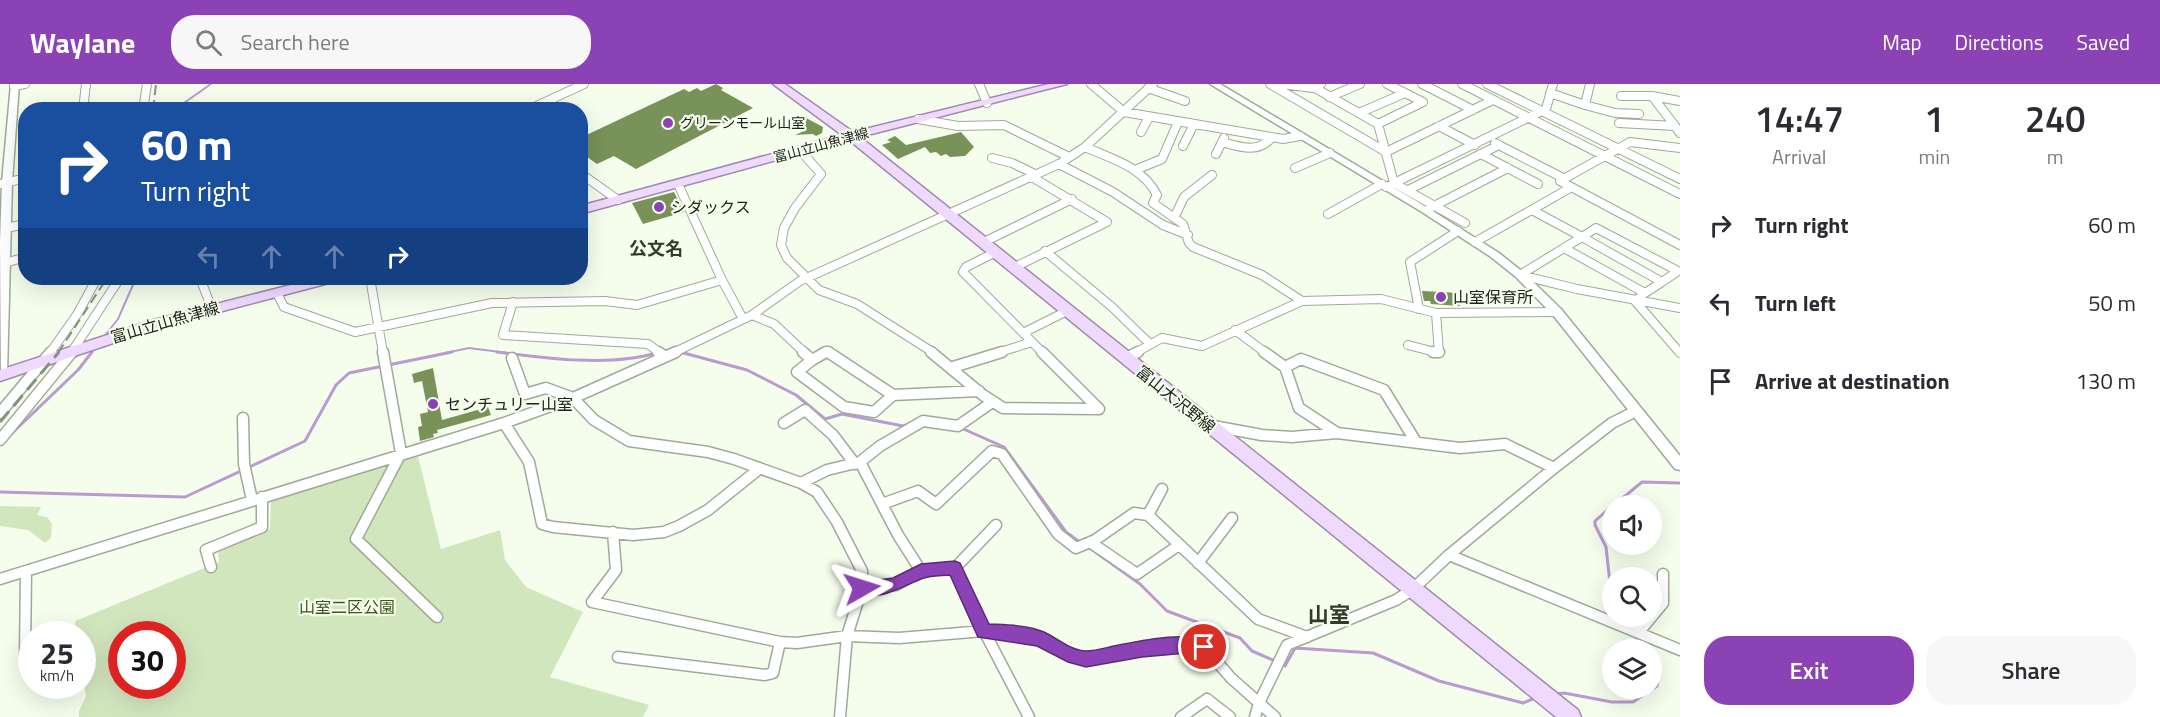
<!DOCTYPE html>
<meta charset="utf-8">
<style>
:root{--surface:#fff;--page:#f7f7f7;--text:#2b2b33;--muted:#7c7c81;--accent:#8b42b4}
body{margin:0;font-family:"Titillium Web","Noto Sans JP",sans-serif;background:var(--page);color:var(--text);height:100vh;display:flex;flex-direction:column;font-size:22px;white-space:nowrap}
*{box-sizing:border-box;margin:0}
p{font-size:20px;color:var(--muted)}
.icon{flex:none;width:33px;height:33px;fill:none;stroke:currentColor;stroke-width:2;stroke-linecap:round;stroke-linejoin:round}
.map{position:relative;flex:1;overflow:hidden}
.details{display:flex;flex-direction:column;background:var(--surface);width:480px}
.details>*{flex:none}
.top-card{position:absolute;left:18px;top:18px;width:570px;height:183px;border-radius:24px;box-shadow:0 6px 24px #0002;background:#1a4fa0;color:#fff;overflow:hidden}
.fabs{position:absolute;left:1602px;top:411px;display:grid;gap:12px}
.fabs a{display:grid;place-items:center;width:60px;height:60px;border-radius:50%;background:var(--surface);box-shadow:0 6px 24px #0002;font-size:30px}
.speed{position:absolute;left:18px;top:537px;display:flex;gap:12px;font-size:30px;font-weight:700;text-align:center}
.speed>*{display:grid;place-content:center;width:78px;height:78px;border-radius:50%;background:var(--surface);box-shadow:0 6px 24px #0002;line-height:1}
.speed small{font-size:15px;font-weight:400}
.speed .limit{border:9px solid #d22;background:#fff;color:#111}
.pin{position:absolute;display:grid;place-items:center;width:51px;height:51px;color:#fff;margin:-26px;border:3px solid #fff;border-radius:50%;box-shadow:0 2px 6px #0007}
.me{position:absolute;width:66px;margin:-33px;rotate:84deg;stroke-linejoin:round;filter:drop-shadow(0 0 4px #0008)}
.turn{display:flex;align-items:center;gap:21px;height:126px;padding:0 24px;font-size:27px}
.turn .icon{width:78px;height:78px;stroke-width:2.5}
.turn b{display:block;font-size:42px;line-height:51px}
.lanes{display:flex;align-items:center;height:57px;padding:0 24px;background:#0003;justify-content:center;gap:30px;direction:ltr}
.lanes .off{opacity:.35}
.eta{display:flex;justify-content:space-evenly;align-items:center;height:102px;text-align:center}
.eta b{font-size:36px;font-weight:600;line-height:42px}
.button{display:flex;gap:12px;margin-top:auto;padding:12px 24px}
.button a{flex:1;height:69px;border-radius:24px;background:var(--accent);color:#fff;font-size:24px;font-weight:600;line-height:69px;text-align:center}
.button a+a{background:var(--page);color:var(--text)}
ul{padding:0;list-style:none}
li{display:flex;align-items:center;gap:18px;height:78px;padding:0 24px}
li div{flex:1}
li b{display:block;font-size:22px}
li em{font-style:normal}
header{display:flex;align-items:center;gap:36px;box-sizing:border-box;height:84px;padding:0 30px;background:var(--accent);color:#fff}
header strong{font-size:28px}
nav{display:flex;gap:33px;margin-inline-start:auto;font-size:21px}
.search{width:420px;height:54px;background:var(--page);display:flex;align-items:center;gap:15px;box-sizing:border-box;padding:0 21px;border-radius:24px;color:var(--muted);font-size:22px}
main{display:flex;flex:1;min-height:0}
.map>svg:first-child{display:block}
.green{fill:#d2e6be;fill-rule:evenodd}
.lines{fill:none;stroke-linecap:round;stroke-linejoin:round}
.stream-far1{stroke:#ba9ad1;stroke-width:2}
.stream{stroke:#ba9ad1;stroke-width:3}
.building{fill:#78925a}
.minor-far1-casing{stroke:#a1a998;stroke-width:10}
.minor-casing{stroke:#a1a998;stroke-width:13}
.tertiary-casing{stroke:#a1a998;stroke-width:3}
.primary-casing{stroke:#a08aaf;stroke-width:3}
.minor-far1{stroke:#fff;stroke-width:8}
.minor{stroke:#fff;stroke-width:10}
.tertiary{fill:#fff;fill-rule:evenodd}
.primary{fill:#efdafe;fill-rule:evenodd}
.rail-far1{stroke:#898f83;stroke-width:2;stroke-dasharray:10 5;stroke-linecap:butt}
.rail{stroke:#898f83;stroke-width:3;stroke-dasharray:14 7;stroke-linecap:butt}
.route{fill:#8b42b4;stroke:#5a2b75;stroke-width:1.5}
.poi-dot{fill:#8b42b4;stroke:#f5feec;stroke-width:2}
.labels{text-anchor:middle;stroke-width:4.5;stroke-linejoin:round;paint-order:stroke}
.far-poi-label{font-size:14px;fill:#20231d;stroke:#f5feec;text-anchor:start}
.far-street-label{font-size:14px;fill:#20231d;stroke:#f5feec}
.poi-label{font-size:16px;fill:#20231d;stroke:#f5feec;text-anchor:start}
.street-label{font-size:16px;fill:#20231d;stroke:#f5feec}
.park-label{font-size:16px;fill:#3d5619;stroke:#f5feec}
.neighbourhood-label{font-size:18px;font-weight:bold;fill:#333a2c;stroke:#f5feec}
.near-neighbourhood-label{font-size:21px;font-weight:bold;fill:#333a2c;stroke:#f5feec}
</style>
<header>
<strong>Waylane</strong>
<div class="search"><svg class="icon" aria-label="search" viewBox="0 0 24 24"><circle cx="10" cy="10" r="6"/><path d="M15 15l6 6"/></svg>Search here</div>
<nav><a>Map</a><a>Directions</a><a>Saved</a></nav>
</header>
<main>
<div class="map">
<svg width="1680" height="633" viewBox="0 0 1680 633">
<rect width="100%" height="100%" fill="#f5feec"/>
<path class="green" d="M418,372L441,465L500,446L505,476L526,503L583,528L550,593L649,621L643,633H79V627L86,612L82,586V550H77L75,537L219,478L218,468L222,463L270,445L271,416ZM122,550H172V602H122Z
M0,422L41,423L37,431L47,433L52,440L51,454L45,459L28,446L0,442Z"/>
<g class="lines">
<path class="stream-far1" d="M174,26L211,0
M103,254L118,235L136,194
M680,268L684,269
M91,269L95,264
M445,269L469,264L508,269"/>
<path class="stream" d="M497,268C544,274 610,283 656,269
M680,268L747,286L796,311L825,335L842,330L903,342L909,340
M959,343L1004,363L1066,448L1081,459
M7,354L78,286L92,268
M0,408L185,413L305,357L336,301L349,289L452,268
M1612,422L1595,437V441L1606,463L1612,517
M1613,422L1642,398L1680,399
M1087,462L1140,500L1167,527L1240,554L1252,567L1275,577
M1622,532L1628,541
M1635,552L1644,566
M1281,580L1285,582L1295,564L1373,569L1439,597L1523,619L1535,614
M1557,610L1564,609L1612,618H1633L1657,602L1658,594L1652,579"/>
</g>
<path class="building" d="M716,0L723,4L721,6L753,24L636,85L614,72L597,80L580,68V54L684,5L689,8L697,4L701,7Z
M806,34L823,43L822,49L816,52L813,50L795,51L806,46L796,40Z
M961,48L974,63L965,72L950,73L946,70L941,72L936,68L930,69L925,63L898,75L882,61L891,58L887,56L895,52L906,61Z
M674,108L684,128L643,140L632,119Z
M1422,207L1460,209L1464,217L1457,216L1460,222L1431,220L1430,217H1424Z
M433,284L442,336L488,323L491,331L437,346L438,349L433,350L434,353L420,357L418,343L422,342L420,330L428,328L422,297L414,299L412,290Z"/>
<g class="lines">
<defs>
<path id="minor-far1" d="M979,0L987,19
M1091,0L1124,28L1283,55L1300,52
M1270,0L1386,68
M1281,0L1313,4L1321,0
M1308,0L1378,40L1423,18L1387,0
M1422,0L1473,26
M1462,0L1680,110
M1487,0L1680,95
M14,2L25,0
M1148,4L1185,17
M1550,9L1585,21L1590,0
M1621,12H1652L1680,17
M1652,12L1675,42
M1329,13L1360,0
M1585,21L1615,29L1639,30
M83,26L86,0
M143,26L147,0
M528,26L584,0
M1359,29L1405,9
M918,35L958,42L1004,41L1069,73
M1619,39L1675,42L1680,49
M1378,40L1394,99L1465,139
M1439,42L1475,61
M1141,48L1149,33
M1222,58C1240,63 1259,70 1272,53
M1495,59L1565,95
M1183,62L1194,40
M1085,63C1112,75 1143,83 1157,111L1153,119L1183,140L1189,159L1193,163L1262,191L1302,217
M1680,64L1630,58L1560,97L1680,161
M800,66L821,90L795,124L784,144L781,161L787,174L819,206L857,220L934,269
M1386,68L1493,16
M1216,70L1224,54
M1481,70L1538,100
M992,74L1012,79L1037,91
M1059,80L1113,108L1163,141L1188,151
M1295,84L1330,69
M1135,86L1162,75L1178,38
M580,89L618,116
M0,100L26,94
M678,100L722,196L743,235
M1386,103L1546,25L1553,0
M1408,106L1499,61
M1430,124L1508,84
M1328,130L1382,100
M1174,134L1184,113L1212,91
M6,144L26,140
M1596,144L1678,187L1662,198L1582,153Z
M984,158L1072,115
M1475,158L1570,104
M1564,164L1645,209L1635,217L1680,269
M1045,167L1112,223L1150,260
M996,168L966,183L963,188L1043,269
M5,179L26,173
M1015,183L1107,138L1032,93
M1520,191L1577,205L1680,224
M1520,191L1582,153L1532,126
M200,194L212,225
M370,194L383,269
M277,209L284,223L355,248L492,219L605,217L637,221L722,196
M1645,209L1662,198
M513,218L503,251L648,260L660,269
M1419,225L1410,178L1458,147
M752,231L774,240L805,269
M1235,246L1266,269
M1023,249L1069,226
M1408,261L1439,269L1436,229
M50,269L78,229L97,194
M71,269L120,194
M673,269L752,231L800,197L1059,80L1085,63L1153,0
M824,269L827,267L830,269
M997,269L1032,258
M1135,269L1162,254L1202,262L1302,217L1381,215L1436,229L1557,228"/>
<path id="minor" d="M383,268L401,369L356,455L437,533
M658,268L664,272
M803,268L812,276L797,288L844,323L874,328L893,311L979,307
M828,268L893,311
M931,268L983,311L1003,324L1099,325
M1042,268L1099,325
M1264,268L1285,283L1299,324L1337,349
M1433,268H1439
M512,274L525,310L546,304L573,314L594,336L629,357L708,368L734,375L801,399L817,408L837,438L862,487V504L847,552L840,633
M1126,274L1138,268
M812,276L826,268
M953,283L1002,268
M1285,283L1301,275L1384,306L1416,358
M0,329L51,268
M243,334L244,380L252,416
M504,339L529,378L542,440L553,443L633,451L664,448L679,442L708,426L759,385
M784,339L805,326L833,351L855,380
M1213,342L1262,351L1292,353L1337,349L1460,364L1505,360L1554,384
M0,356L72,268
M860,378L898,451L921,487L896,501L862,504
M801,399L827,386L860,378L880,362L923,337L958,342L991,319
M882,420L918,407L936,420L992,367L1002,370L1058,450L1076,464L1095,456L1134,429L1148,431L1258,535L1307,553
M1148,431L1162,405
M613,448L616,486L592,518L780,558
M1090,458L1137,490L1179,461
M1449,471L1680,566
M1198,479L1232,434
M211,483L206,466L262,443V413
M955,484L996,441
M921,487L955,484L984,547L1029,633
M0,495L504,339L573,314L676,268
M1639,548L1663,519V490
M25,570L26,487
M618,573L765,591L773,589L780,558L797,559L847,552L899,554L984,547L1013,549L1040,555L1074,573L1086,575L1142,565L1187,561L1204,563L1231,594L1275,633
M1181,633L1207,615L1230,633
M1255,633L1259,619L1287,561L1396,516L1412,506L1449,471L1554,384L1612,339L1636,327"/>
<path id="tertiary" d="M11,0H19L12,98L7,291L1,295L0,159L2,98Z
M1210,0H1220L1428,124L1499,169L1524,189L1561,225L1680,372V386L1675,385L1553,231L1516,193L1491,173L1422,128Z"/>
<path id="primary" d="M773,0H785L853,48L1049,0H1067L860,53L1578,626L1581,633H1556L849,56L580,130V122L842,51Z
M318,194H340L333,198L158,244L0,297V286L150,237Z"/>
</defs>
<use href="#minor-far1" class="minor-far1-casing"/>
<use href="#minor" class="minor-casing"/>
<use href="#tertiary" class="tertiary-casing"/>
<use href="#primary" class="primary-casing"/>
<use href="#minor-far1" class="minor-far1"/>
<use href="#minor" class="minor"/>
<use href="#tertiary" class="tertiary"/>
<use href="#primary" class="primary"/>
<path class="rail-far1" d="M153,26L156,0
M58,269L107,194"/>
<path class="rail" d="M0,338L59,268"/>
</g>
<path class="route" d="M955,477L960,479L989,540C1007,541 1027,541 1044,548C1057,554 1071,567 1086,567C1095,567 1105,564 1114,562C1141,557 1184,547 1210,557L1212,563L1210,568L1204,571L1187,569L1142,573L1086,583L1068,578L1037,562L978,553L950,491C941,492 930,491 921,495C901,503 879,518 856,509L854,504L856,499L893,494L921,480Z"/>
<g class="poi-dot">
<circle cx="668" cy="39" r="6"/>
<circle cx="659" cy="123" r="6"/>
<circle cx="1441" cy="213" r="6"/>
<circle cx="433" cy="320" r="6"/>
</g>
<g class="labels">
<g class="far-poi-label">
<text x="680" y="44">グリーンモール山室</text>
</g>
<g class="far-street-label">
<text transform="translate(821 61) rotate(-15)" y="5">富山立山魚津線</text>
</g>
<g class="poi-label">
<text x="671" y="129">シダックス</text>
<text x="1453" y="219">山室保育所</text>
<text x="445" y="326">センチュリー山室</text>
</g>
<g class="street-label">
<text transform="translate(165 238) rotate(-16)" y="6">富山立山魚津線</text>
<text transform="translate(1176 315) rotate(39)" y="6">富山大沢野線</text>
</g>
<g class="park-label">
<text x="347" y="529">山室二区公園</text>
</g>
<g class="neighbourhood-label">
<text x="656" y="171">公文名</text>
</g>
<g class="near-neighbourhood-label">
<text x="1329" y="538">山室</text>
</g>
</g>
</svg>
<div class="fabs">
<a><svg class="icon" aria-label="sound" viewBox="0 0 24 24"><path d="M4 9h4l5-4v14l-5-4H4zM17 9q2 3 0 6"/></svg></a>
<a><svg class="icon" aria-label="search" viewBox="0 0 24 24"><circle cx="10" cy="10" r="6"/><path d="M15 15l6 6"/></svg></a>
<a><svg class="icon" aria-label="layers" viewBox="0 0 24 24"><path d="M12 4l9 5-9 5-9-5zM3 14l9 5 9-5"/></svg></a>
</div>
<div class="speed"><div>25<small>km/h</small></div><div class="limit">30</div></div>
<div class="pin" style="left:1204px;top:563px;background:#d93025"><svg class="icon" aria-label="arrive" viewBox="0 0 24 24"><path d="M6 21V4h12l-3 4 3 4H6"/></svg></div>
<svg class="me" style="left:862px;top:504px" viewBox="-20 -20 40 40"><path d="M0-17L14 15 0 8-14 15z" fill="#8b42b4" stroke="#fff" stroke-width="4"/></svg>
<div class="top-card">
<div class="turn"><svg class="icon" aria-label="right" viewBox="0 0 24 24"><path d="M7 20v-9h11M14 6l5 5-5 5"/></svg><div><b>60 m</b>Turn right</div></div>
<div class="lanes"><svg class="icon off" aria-label="left" viewBox="0 0 24 24"><path d="M17 20v-9H6M10 6l-5 5 5 5"/></svg><svg class="icon off" aria-label="ahead" viewBox="0 0 24 24"><path d="M12 20V5M6 11l6-6 6 6"/></svg><svg class="icon off" aria-label="ahead" viewBox="0 0 24 24"><path d="M12 20V5M6 11l6-6 6 6"/></svg><svg class="icon" aria-label="right" viewBox="0 0 24 24"><path d="M7 20v-9h11M14 6l5 5-5 5"/></svg></div>
</div>
</div>
<section class="details">
<div class="eta">
<div><b>14:47</b><p>Arrival</p></div>
<div><b>1</b><p>min</p></div>
<div><b>240</b><p>m</p></div>
</div>
<ul>
<li><svg class="icon" aria-label="right" viewBox="0 0 24 24"><path d="M7 20v-9h11M14 6l5 5-5 5"/></svg><div><b>Turn right</b></div><em>60 m</em></li>
<li><svg class="icon" aria-label="left" viewBox="0 0 24 24"><path d="M17 20v-9H6M10 6l-5 5 5 5"/></svg><div><b>Turn left</b></div><em>50 m</em></li>
<li><svg class="icon" aria-label="arrive" viewBox="0 0 24 24"><path d="M6 21V4h12l-3 4 3 4H6"/></svg><div><b>Arrive at destination</b></div><em>130 m</em></li>
</ul>
<div class="button"><a>Exit</a><a>Share</a></div>
</section>
</main>
